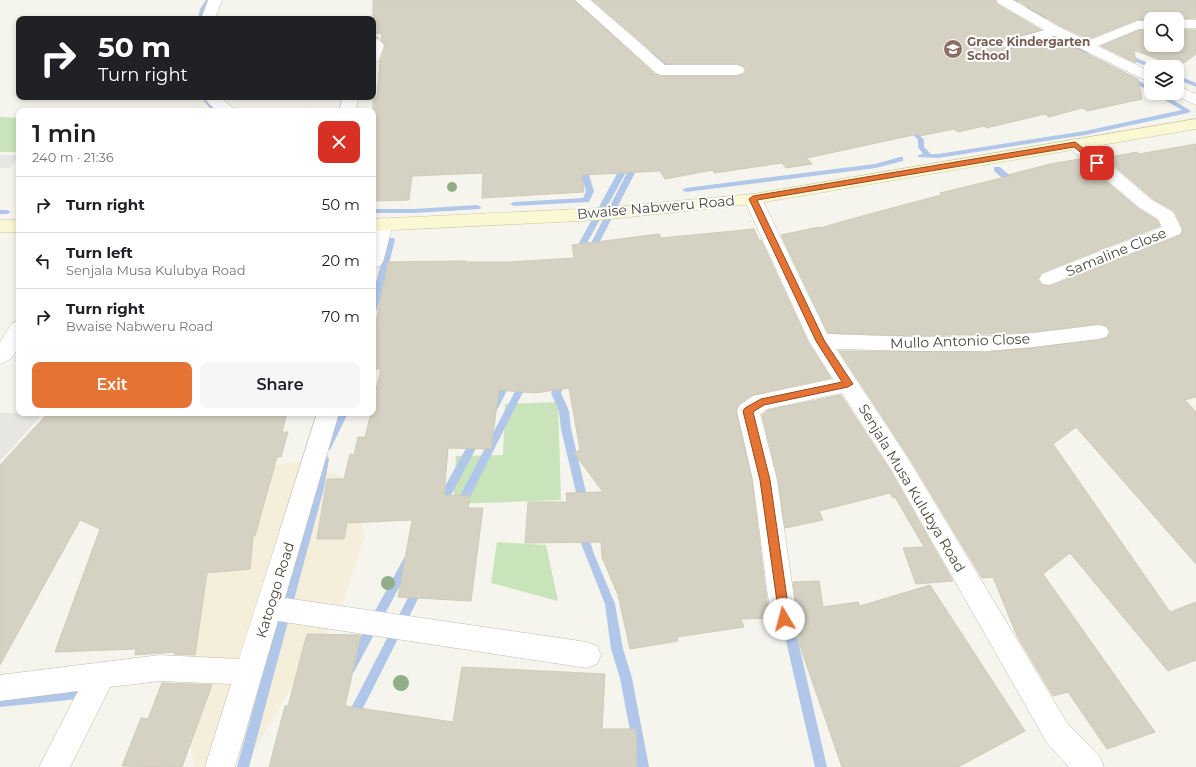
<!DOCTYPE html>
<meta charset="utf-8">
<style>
:root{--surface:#fff;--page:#f6f6f6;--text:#202124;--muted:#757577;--line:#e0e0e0;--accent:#e47334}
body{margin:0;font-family:Montserrat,sans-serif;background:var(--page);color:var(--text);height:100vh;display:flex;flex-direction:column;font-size:15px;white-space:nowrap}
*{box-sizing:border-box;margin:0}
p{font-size:13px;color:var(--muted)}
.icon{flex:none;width:22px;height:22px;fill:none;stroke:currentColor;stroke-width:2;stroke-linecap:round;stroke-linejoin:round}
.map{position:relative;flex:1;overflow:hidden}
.panel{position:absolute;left:16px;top:108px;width:360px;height:308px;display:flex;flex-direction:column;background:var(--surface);border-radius:8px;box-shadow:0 2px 6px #0003}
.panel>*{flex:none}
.top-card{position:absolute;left:16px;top:16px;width:360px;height:84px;border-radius:8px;box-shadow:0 2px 6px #0003;background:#202124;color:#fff;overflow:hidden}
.controls{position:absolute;left:1144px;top:12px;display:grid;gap:8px}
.controls a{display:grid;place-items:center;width:40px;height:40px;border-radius:8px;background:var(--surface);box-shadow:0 2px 6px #0003;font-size:20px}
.pin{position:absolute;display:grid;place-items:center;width:34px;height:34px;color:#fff;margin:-17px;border-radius:8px;box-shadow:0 2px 6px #0006}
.me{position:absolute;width:44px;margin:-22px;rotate:352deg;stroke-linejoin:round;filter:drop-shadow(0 0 3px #0008)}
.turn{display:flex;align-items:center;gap:14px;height:84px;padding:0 16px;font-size:18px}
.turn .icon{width:52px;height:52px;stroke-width:2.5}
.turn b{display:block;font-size:28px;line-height:34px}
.round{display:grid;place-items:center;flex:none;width:42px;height:42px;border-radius:8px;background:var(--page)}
.summary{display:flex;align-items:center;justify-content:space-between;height:68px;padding:0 16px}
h1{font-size:24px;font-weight:600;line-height:30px}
.button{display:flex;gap:8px;margin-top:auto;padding:8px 16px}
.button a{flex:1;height:46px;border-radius:8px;background:var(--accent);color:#fff;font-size:16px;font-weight:600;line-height:46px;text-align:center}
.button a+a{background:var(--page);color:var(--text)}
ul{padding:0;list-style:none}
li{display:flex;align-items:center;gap:12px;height:56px;padding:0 16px;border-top:1px solid var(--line)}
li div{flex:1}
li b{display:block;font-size:15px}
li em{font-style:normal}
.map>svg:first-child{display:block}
.commercial{fill:#f4eedb}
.green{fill:#c9e4ba}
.parking{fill:#e7e6e3}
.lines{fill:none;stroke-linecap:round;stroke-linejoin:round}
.stream{fill:#b0c7ea;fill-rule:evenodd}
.building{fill:#d5d2c3;stroke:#cfcbb7}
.minor-casing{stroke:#bfbdb0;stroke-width:1}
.tertiary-casing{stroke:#bfbdb0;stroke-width:1}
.secondary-casing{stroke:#c7c49a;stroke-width:1}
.minor{fill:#fff;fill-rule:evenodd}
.tertiary{fill:#fff;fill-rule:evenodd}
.secondary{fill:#faf8d2;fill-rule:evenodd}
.tree{fill:#90ae87}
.route{fill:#e47334;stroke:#944b22}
.labels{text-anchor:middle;stroke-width:4;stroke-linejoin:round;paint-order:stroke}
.far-education-label{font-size:12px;font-weight:bold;fill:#785e54;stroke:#fff;text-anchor:start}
.street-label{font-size:14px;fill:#49463b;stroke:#fff}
</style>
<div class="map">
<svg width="1196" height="767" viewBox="0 0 1196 767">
<rect width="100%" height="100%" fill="#f5f4ed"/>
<path class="commercial" d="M299,461L355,482L364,537L340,612L295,681L257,746L223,767H195L174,659L202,580L229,473Z"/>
<path class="green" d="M0,117L19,118V148L15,152H0Z
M558,402L561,500L453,504L456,456L503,455L505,404Z
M497,542L546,545L558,601L491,583Z"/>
<path class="parking" d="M0,155H19L10,168H0Z
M0,412L41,416L0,461Z"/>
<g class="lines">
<path class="stream" d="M206,0H212L206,9L204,19H198L200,9Z
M1012,0H1018L1019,1L1016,3Z
M1029,6L1049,17L1050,18L1045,19L1027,9L1026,8Z
M1050,34H1054L1089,53L1084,54L1050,36Z
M373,36L378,37L381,46L377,53L376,65L373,67V48L375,46Z
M644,50H648L670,64L681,67C670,75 653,59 644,52Z
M1127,54L1155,66L1156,67H1151V68L1125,57L1124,56Z
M1177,75L1196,83V87L1177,79Z
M1127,77H1131L1151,87V92L1127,79Z
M1153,93H1161L1191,111L1188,113L1085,135L938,158L918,157V155L923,154L918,147V140L906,127L909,125L911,126L924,140V147L931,154H938L1085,131L1182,110Z
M201,97H207L218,111H212Z
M900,157H903V161L876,168L686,192L682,190L686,188L875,164Z
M624,161H630L631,163L581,254L580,256H574L573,254Z
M633,161H639L640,163L594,253L593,255H587L586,253Z
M582,162H588L589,175L594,191L589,202L514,206L510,204L514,202L583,198L586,191L581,175Z
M994,167H1000L1019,183V187H1013L994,171Z
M477,205L481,207L480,209L414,213H373V209H414Z
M0,210H7L11,212L7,214H0Z
M388,238H394L395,240L377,310L373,313V294Z
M508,378L512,381L498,408L496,410H490L488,408L505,379Z
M524,379L528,382L464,509L460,510L456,509L455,506L456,503L520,382Z
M567,381L572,384L570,386L563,388L561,393L569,411L571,429L589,505L588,508L584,509L580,508L579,505L561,429L559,411L551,393L557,384Z
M338,413H348L330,450H324L322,447Z
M476,435L479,436L481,439L444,508L440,509L436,508L435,505L436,502L473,436Z
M324,455L327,456L329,459L324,488L249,767H237L314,488L319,459L321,456Z
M587,527L591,528L592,531L590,541L594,554L615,604L623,649L632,678L649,767H637L620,678L611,649L605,604L580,541L583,528Z
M408,557L412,558L413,561L354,672L350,673L346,672L344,668L346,664L404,558Z
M419,582L423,584L424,587L356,722L352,724L348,722L346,718L348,714L415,584Z
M792,636L796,637L798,641L827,767H815L786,641L788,637Z
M88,688L92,689L94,693L92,697L88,698L0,707V697Z"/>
</g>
<path class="building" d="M373,0H574L655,74L661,76H737L743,74L746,70L743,66L737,64H666L592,0H995L997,4L1041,30L1005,40L1002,43L1004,48L1010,49L1054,37L1138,79L1142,99L1087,111L1082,108L1049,117L1045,114L986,128L984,126L958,132L954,129L920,136L918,134L807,158L812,164L786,168L782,163L714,173L713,170L665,179L660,171L582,175L584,192L482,198L483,173L412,176L409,200L373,201V97H377L380,61L385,46L381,40L382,33L373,34Z
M1016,0H1196V18L1136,20L1088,39L1062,27Z
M1139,30H1151V45H1177V30H1196V54L1178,67L1134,50L1136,63L1101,46Z
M1196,144V397L1185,400L1196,412V564L1076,427L1053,444L1170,612L1196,602V660L1168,671L1070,553L1043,574L1155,732L1107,749L1068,692L1053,696L1017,636L993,577L982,578L908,456L839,351L987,352L1033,348L1106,338L1110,333L1107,326L1099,324L1033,332L987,334L916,336L828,333L781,235L819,227L820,228L855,218L941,195L940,193L1010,176L1008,175L1050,164L1080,159L1139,209L1157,220L1160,226L1041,273L1038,280L1042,285L1050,286L1181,235L1183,229L1174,211L1153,199L1105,158L1137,152L1139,154Z
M754,229L759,240H761L808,342L831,378L753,395L739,404L736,410L752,480L769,618L741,619L744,627L677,637L678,641L630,649L618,595L602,557L601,542L525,543L528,502H567L566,493L603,492L574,453L580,450L569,388L535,393L499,390L491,449L448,448L444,495L470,496L468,508H483L471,601L398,597L412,520L347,523L344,539H317L327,479H344L350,454L354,455L358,437H365L371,413H373V402L381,369H373V337L388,262L466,261V262H509L574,258L572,245L659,234L661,238Z
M841,395L890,470L953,581L916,584L903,548L924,547L895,497L893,498L890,493L819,511L823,520L785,528L778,480L762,415L768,410Z
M48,413H287L282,432H288L281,457H277L255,536H253L250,569L207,573L195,655L174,654L175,652L135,655L136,649L55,652L100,529L80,520L0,665V465Z
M819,581L823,607L858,602L860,606L930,585L1025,731L958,767H842L794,629L798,619L793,582Z
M307,634L361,635L345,706L453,722L462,667L605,674L602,729H636L637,767H269L285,706H288Z
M162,683L212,685L182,767L122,766L141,718L148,719Z"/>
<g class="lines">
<defs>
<path id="minor" d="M208,0H222L215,19H201Z
M575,0H590L665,65H737L742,67L745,70L742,73L737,75H661L656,73Z
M1177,20H1196V28H1177Z
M1137,21H1151V29H1139L1088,50L1083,49L1081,46L1083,43Z
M1056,27L1061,28L1063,31L1061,34L1010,48L1005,47L1003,44L1005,41Z
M373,38L378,39L384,45L378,61L373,63Z
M204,97H220L236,111C219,111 214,112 204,97Z
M343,97H359L355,111H339Z
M1075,139L1081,140L1152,200L1173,212L1182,230L1180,234L1049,285L1042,284L1039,279L1042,274L1162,227L1158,219L1140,208L1069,148L1067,144L1069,140Z
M753,194L759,195L762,199L827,334L916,337L987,336L1033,333L1099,325L1106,327L1109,332L1106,337L1099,339L1033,347L987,351H916L836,349L907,457L1067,723L1100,757L1104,767H1069L1047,743L891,469L842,393L767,409L760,414L777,480L797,619L794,627L784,631L774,627L771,619L753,480L737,411L740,405L753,396L833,379L809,341L744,199L747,195Z
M384,218L391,220L393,224L383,262L380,266L373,268V230L377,220Z
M19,321C19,339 22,357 0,364V342L12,323Z
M317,413H339L285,598L587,642L597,646L601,655L597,664L587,668L278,621L235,767H205L231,684L160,681L110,687L70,767H39L78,691L0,701V675L160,655L239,659Z"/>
<path id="tertiary" d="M996,0H1013L1061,28L1151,72V83L1051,34L998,3Z
M1177,85L1196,94V105L1171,93H1177Z"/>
<path id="secondary" d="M1196,119V129L753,204L600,220L373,231V219L600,208L753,194Z
M0,220H19V232H0Z"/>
</defs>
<use href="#minor" class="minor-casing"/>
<use href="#tertiary" class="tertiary-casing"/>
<use href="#secondary" class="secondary-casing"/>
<use href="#minor" class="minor"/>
<use href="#tertiary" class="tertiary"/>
<use href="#secondary" class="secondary"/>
</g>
<g class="tree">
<circle cx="452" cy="187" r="5"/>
<circle cx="388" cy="583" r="7"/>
<circle cx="401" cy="683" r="8"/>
</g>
<path class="route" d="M1075,142L1100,161V164H1095L1074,147L757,200L824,340L853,384L848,387L764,405L753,412L770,480L790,619L788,623L784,624L780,623L760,480L743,411L745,408L761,399L842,382L816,341L749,199L753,196Z"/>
<defs>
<symbol id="school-disc" viewBox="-11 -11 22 22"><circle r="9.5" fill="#8d6e63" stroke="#fff"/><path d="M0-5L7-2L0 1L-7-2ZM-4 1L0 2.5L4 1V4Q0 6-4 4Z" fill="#fff"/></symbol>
</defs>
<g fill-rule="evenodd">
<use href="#school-disc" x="942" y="38" width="22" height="22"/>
</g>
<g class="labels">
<g class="far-education-label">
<text x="967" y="46">Grace Kindergarten<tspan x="967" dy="14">School</tspan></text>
</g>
<g class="street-label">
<text transform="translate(656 207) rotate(-5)" y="5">Bwaise Nabweru Road</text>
<text transform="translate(1116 252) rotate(-22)" y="5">Samaline Close</text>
<text transform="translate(960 341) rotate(-2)" y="5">Mullo Antonio Close</text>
<text transform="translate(912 488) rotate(59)" y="5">Senjala Musa Kulubya Road</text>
<text transform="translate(275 590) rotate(-73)" y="5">Katoogo Road</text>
</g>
</g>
</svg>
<div class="controls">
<a><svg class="icon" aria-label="search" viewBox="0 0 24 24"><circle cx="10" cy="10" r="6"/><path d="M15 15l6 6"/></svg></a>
<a><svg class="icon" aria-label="layers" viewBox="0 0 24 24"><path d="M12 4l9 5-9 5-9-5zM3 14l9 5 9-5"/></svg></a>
</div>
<div class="pin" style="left:1097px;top:163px;background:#d93025"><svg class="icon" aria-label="arrive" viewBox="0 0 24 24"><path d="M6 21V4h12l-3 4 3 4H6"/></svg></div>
<svg class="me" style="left:784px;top:619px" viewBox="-20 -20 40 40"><circle r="19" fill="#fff"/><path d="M0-13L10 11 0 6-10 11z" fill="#e47334"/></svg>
<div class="top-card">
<div class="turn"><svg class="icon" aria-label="right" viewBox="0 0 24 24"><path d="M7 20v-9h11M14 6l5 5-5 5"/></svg><div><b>50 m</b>Turn right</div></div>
</div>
<section class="panel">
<div class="summary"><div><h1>1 min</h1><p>240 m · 21:36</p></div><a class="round" style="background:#d93025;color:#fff"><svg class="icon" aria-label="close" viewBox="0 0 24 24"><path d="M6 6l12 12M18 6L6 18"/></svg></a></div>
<ul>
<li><svg class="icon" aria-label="right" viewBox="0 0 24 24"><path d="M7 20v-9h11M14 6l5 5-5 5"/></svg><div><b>Turn right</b></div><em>50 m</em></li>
<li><svg class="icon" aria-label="left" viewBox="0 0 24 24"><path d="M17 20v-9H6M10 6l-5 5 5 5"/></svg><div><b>Turn left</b><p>Senjala Musa Kulubya Road</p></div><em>20 m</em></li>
<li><svg class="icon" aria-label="right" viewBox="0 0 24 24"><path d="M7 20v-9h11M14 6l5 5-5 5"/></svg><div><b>Turn right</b><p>Bwaise Nabweru Road</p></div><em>70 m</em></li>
</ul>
<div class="button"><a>Exit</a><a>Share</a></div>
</section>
</div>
